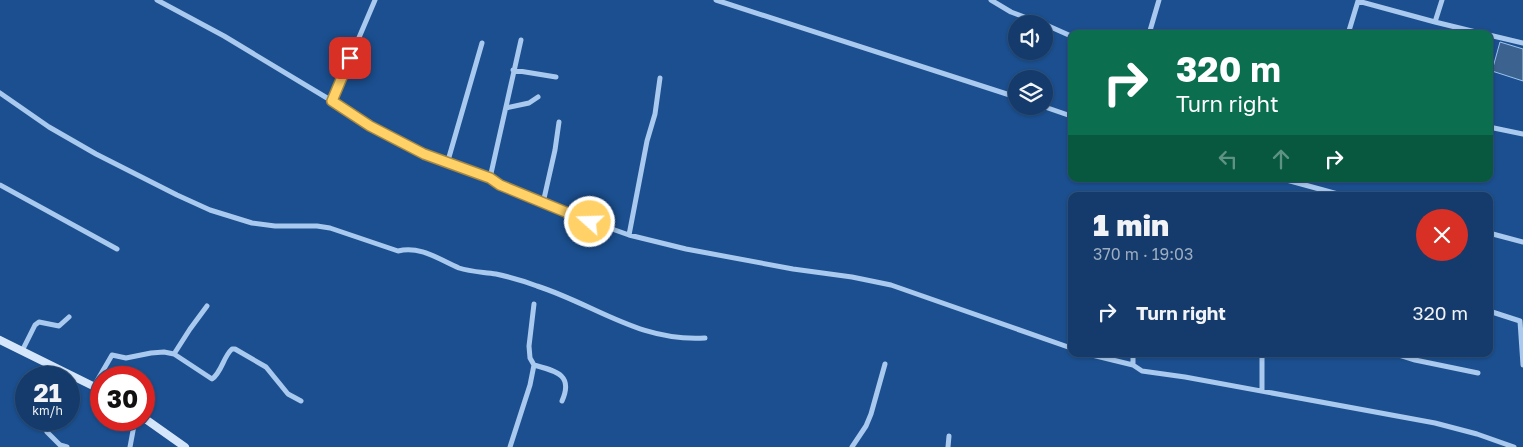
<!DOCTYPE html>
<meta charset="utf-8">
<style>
:root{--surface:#143b6b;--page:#1d4271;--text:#f1f3f6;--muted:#9dadc1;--line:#33557e}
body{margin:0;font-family:"Golos Text",sans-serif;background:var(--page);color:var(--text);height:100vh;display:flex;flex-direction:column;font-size:19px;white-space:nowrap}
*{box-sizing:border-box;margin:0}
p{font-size:16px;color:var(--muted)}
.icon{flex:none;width:28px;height:28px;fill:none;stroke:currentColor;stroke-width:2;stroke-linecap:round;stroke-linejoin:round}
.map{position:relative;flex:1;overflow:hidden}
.sheet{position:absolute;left:1068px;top:192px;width:425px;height:165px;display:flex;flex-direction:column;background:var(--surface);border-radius:10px;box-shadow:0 1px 4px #0004,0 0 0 1px var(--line)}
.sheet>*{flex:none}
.guide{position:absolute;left:1068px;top:30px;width:425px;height:152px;border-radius:10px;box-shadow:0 1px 4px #0004,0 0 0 1px var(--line);background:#0b6e4f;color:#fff;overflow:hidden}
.tools{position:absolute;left:1008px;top:15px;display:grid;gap:10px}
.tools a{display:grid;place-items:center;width:45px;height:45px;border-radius:50%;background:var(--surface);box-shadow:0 1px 4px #0004,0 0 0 1px var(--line);font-size:25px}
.speed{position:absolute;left:15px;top:366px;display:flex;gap:10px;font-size:25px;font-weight:700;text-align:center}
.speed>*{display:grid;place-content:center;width:65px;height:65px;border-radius:50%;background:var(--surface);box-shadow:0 1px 4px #0004,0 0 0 1px var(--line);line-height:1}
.speed small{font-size:12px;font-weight:400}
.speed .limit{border:8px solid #d22;background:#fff;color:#111}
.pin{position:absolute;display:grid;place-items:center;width:42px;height:42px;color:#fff;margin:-21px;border-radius:10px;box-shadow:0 2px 8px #0006}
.me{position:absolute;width:55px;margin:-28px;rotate:290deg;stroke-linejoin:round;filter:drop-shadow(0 0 4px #0008)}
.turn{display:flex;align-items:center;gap:18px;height:105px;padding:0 25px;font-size:22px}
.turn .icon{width:65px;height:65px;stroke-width:2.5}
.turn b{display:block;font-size:35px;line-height:42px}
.lanes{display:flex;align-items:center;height:48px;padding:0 25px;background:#0003;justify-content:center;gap:25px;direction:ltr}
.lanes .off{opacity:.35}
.round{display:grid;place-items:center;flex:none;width:52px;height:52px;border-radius:26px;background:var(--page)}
.head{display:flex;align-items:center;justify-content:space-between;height:85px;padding:0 25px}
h1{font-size:30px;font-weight:800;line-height:38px}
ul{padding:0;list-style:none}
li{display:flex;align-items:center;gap:15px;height:70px;padding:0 25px}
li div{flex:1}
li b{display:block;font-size:19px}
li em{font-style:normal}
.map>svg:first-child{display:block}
.water{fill:#3c6290;stroke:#9cc4f0}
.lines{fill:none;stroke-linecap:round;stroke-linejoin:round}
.street{stroke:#a9c9ee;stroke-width:5}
.secondary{stroke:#d6e6fa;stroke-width:8}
.route-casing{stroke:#a68842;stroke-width:12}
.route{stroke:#ffd166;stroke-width:9}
</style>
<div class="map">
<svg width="1523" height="447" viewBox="0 0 1523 447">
<rect width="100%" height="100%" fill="#1b4f8f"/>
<path class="water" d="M1500,42L1523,49V81L1492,71Z"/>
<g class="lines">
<path class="street" d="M157,0L224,36L332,101L370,126L424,154L490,178L500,185L550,207L629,235L686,249L793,269L852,277L891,285L1071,348
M716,0L1016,97
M991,0L1011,12L1043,24
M1442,0L1435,22L1484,34
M1044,24L1071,36
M1149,34L1159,0
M1348,34L1358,1L1435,22
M1489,35L1523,43
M513,70L556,77
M0,93L49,127L96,154L177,195L210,210L252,223L275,226H317L330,228L398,251C420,245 440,260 459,268C471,272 484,272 496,274C510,277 524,281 537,286C596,305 639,342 705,338
M332,101L375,0
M1042,106L1071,116
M506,108L529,103L538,97
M1489,127L1523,134
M447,164L482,43
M490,178L521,40
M1283,179L1345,196
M0,185L117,249
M543,203L555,150L559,122
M1489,233L1523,242
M629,235L647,141L655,114L660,78
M1489,311L1520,321L1523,365
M22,351L35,325L39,322L59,326L69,317
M174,354L190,329L207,306
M1088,354L1133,365L1142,371L1185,377L1435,423L1477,434L1514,447
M1133,354V365
M1396,354L1415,360L1478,373
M534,365C555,371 574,374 562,401
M94,386L112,355L126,358L151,353L164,352L174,354L212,379C222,372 223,357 232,349H235L266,367L288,394L301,401
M1262,390V354
M47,432L60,445L67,447
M130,447L135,420
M510,447L530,385L534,365L530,358L529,346L534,304
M852,447L866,426L871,414L885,364
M948,447L949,436"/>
<path class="secondary" d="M0,340L101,390
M144,418L185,447"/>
</g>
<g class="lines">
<defs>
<path id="route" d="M350,58L332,101L370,126L424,154L490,178L500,185L590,222"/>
</defs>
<use href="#route" class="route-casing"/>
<use href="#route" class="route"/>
</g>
</svg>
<div class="tools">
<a><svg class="icon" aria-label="sound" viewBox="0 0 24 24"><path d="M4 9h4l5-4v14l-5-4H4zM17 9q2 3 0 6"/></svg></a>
<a><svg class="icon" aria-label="layers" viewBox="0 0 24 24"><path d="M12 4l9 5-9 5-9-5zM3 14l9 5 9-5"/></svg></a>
</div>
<div class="speed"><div>21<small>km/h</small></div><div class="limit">30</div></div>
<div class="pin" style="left:350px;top:58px;background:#d93025"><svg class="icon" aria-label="arrive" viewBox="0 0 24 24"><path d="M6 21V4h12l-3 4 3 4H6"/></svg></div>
<svg class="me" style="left:590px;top:222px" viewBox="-20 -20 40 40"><circle r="17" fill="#ffd166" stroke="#fff" stroke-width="3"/><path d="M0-11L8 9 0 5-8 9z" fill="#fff"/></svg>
<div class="guide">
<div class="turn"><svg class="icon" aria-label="right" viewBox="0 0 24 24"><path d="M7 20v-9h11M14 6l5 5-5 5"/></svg><div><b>320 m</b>Turn right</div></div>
<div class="lanes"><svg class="icon off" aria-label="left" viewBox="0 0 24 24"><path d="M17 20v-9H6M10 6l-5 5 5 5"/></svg><svg class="icon off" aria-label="ahead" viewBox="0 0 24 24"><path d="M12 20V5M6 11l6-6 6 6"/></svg><svg class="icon" aria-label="right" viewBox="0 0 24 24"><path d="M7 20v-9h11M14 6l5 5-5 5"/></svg></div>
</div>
<section class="sheet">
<div class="head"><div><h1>1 min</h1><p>370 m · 19:03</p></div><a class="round" style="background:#d93025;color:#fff"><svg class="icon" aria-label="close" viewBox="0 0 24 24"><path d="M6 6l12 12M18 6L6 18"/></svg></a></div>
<ul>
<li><svg class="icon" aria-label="right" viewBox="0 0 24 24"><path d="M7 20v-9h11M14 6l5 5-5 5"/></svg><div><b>Turn right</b></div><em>320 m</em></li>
</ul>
</section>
</div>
